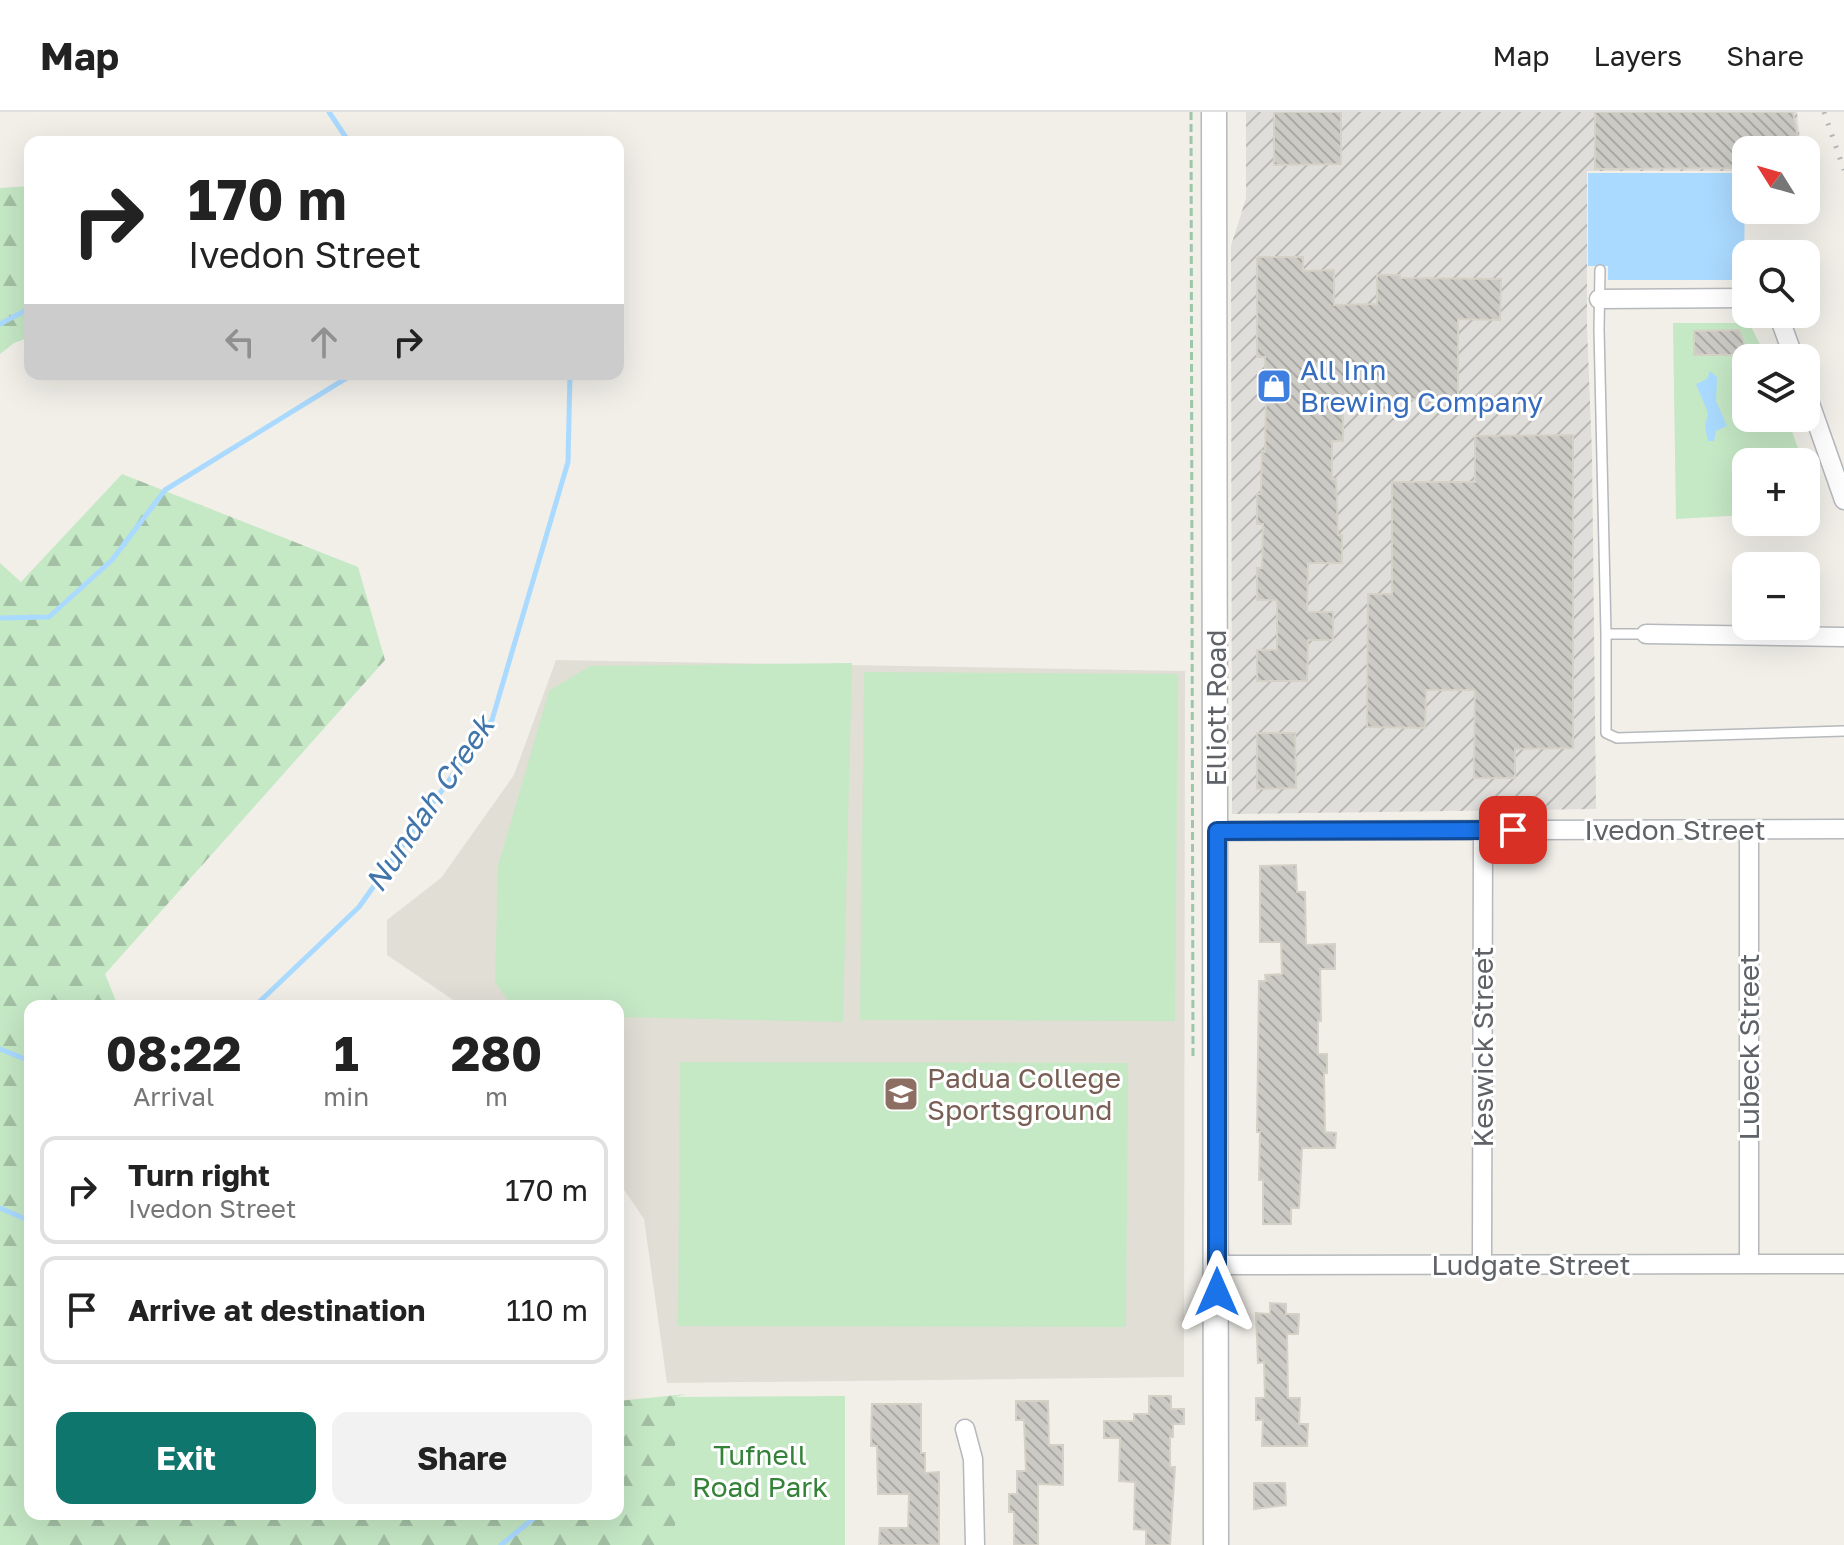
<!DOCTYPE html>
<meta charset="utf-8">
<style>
:root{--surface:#fff;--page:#f2f2f2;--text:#222;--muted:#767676;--line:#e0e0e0;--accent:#0f766e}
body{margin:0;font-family:"Golos Text",sans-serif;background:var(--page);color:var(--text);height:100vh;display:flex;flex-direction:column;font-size:30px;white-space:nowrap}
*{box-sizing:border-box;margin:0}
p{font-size:26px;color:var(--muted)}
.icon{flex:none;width:44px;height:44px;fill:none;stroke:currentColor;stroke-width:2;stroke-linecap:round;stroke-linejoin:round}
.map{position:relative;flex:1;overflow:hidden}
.side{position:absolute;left:24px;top:888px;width:600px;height:520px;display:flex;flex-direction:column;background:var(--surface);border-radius:16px;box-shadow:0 8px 32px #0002}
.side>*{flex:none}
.banner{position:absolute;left:24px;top:24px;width:600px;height:244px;border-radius:16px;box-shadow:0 8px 32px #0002;background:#fff;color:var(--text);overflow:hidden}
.needle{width:52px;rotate:307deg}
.tools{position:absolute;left:1732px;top:24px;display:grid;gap:16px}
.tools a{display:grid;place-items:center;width:88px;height:88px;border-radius:16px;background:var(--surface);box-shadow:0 8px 32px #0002;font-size:40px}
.pin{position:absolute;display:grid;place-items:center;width:68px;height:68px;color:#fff;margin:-34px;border-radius:16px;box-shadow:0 4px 12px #0006}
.me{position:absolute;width:88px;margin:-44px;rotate:0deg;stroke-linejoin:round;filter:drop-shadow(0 0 6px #0008)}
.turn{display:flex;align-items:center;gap:28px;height:168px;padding:0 32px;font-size:36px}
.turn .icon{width:104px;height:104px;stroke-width:2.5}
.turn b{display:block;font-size:56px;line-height:68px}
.lanes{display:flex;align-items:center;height:76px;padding:0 32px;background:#0003;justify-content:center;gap:40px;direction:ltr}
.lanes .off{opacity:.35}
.eta{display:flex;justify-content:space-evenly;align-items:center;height:136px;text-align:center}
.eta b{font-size:48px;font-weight:700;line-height:56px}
.action{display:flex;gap:16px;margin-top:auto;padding:16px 32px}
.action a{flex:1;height:92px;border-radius:16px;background:var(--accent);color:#fff;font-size:32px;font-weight:700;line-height:92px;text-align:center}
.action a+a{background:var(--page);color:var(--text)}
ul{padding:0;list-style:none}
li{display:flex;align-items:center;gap:24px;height:108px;margin:0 16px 12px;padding:0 16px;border:4px solid var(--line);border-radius:16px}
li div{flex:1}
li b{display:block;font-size:30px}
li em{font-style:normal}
header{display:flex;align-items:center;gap:48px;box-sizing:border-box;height:112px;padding:0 40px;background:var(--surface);border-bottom:2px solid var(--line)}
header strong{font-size:38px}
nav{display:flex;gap:44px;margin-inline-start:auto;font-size:28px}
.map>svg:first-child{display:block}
.industrial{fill:url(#industrial-furrows)}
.education{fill:#e1ded6}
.forest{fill:url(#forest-firs)}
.park{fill:#c5e8c5}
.water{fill:#aadaff}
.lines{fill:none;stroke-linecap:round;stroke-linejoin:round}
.stream{stroke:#aadaff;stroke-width:5}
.building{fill:url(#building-back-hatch);stroke:#d6d1c6;stroke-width:2}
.service-casing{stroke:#b5b8bc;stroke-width:12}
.minor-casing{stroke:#b5b8bc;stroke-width:21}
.tertiary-casing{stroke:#b5b8bc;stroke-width:27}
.path{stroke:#9cc7a9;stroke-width:3;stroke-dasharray:8 4;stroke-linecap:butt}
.service{stroke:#fff;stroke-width:9}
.minor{stroke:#fff;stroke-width:18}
.tertiary{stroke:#fff;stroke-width:24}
.rail{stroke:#b6b7b8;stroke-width:5;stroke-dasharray:2 10;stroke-linecap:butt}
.route-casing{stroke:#114b97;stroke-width:20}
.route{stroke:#1a73e8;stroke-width:14}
.labels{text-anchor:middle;stroke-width:6;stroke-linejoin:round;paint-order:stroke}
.shop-label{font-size:28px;fill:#366cbe;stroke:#fff;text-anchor:start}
.street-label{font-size:28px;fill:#5f6368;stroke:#fff}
.education-label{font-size:28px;fill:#785e54;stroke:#fff;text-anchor:start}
.park-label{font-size:28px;fill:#348238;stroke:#fff}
.water-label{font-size:30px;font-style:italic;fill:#4174aa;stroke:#fff}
</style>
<header>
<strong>Map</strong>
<nav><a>Map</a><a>Layers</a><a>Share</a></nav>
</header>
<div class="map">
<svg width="1844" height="1433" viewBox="0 0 1844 1433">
<defs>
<pattern id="industrial-furrows" width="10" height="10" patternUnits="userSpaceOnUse" patternTransform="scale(2)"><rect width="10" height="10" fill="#e0deda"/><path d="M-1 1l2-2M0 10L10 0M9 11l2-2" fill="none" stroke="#b9b8b5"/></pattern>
<pattern id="forest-firs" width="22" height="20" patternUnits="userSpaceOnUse" patternTransform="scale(2)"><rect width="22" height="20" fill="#c5e8c5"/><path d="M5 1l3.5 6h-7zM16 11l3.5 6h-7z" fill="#a3c0a4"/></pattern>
<pattern id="building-back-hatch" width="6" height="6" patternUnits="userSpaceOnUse" patternTransform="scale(2)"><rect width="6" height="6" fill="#cccac5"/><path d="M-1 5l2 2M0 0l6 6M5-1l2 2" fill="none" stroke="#a9a8a4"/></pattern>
</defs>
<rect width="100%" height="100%" fill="#f1efe8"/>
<path class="industrial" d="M1246,0H1797L1801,38H1746V59H1587V215L1592,341L1596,697L1232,702L1231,134L1246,86Z"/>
<path class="education" d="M556,548L1185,559L1184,1265L667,1271L644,1107L618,1069V894H462L387,843V808L441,766L514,663Z"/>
<path class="forest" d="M30,74V225L14,231L0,242V76Z
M122,362L358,455L385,548L105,862L118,894H30V1402H618V1289L687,1282L675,1285L676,1433H0V451L21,470Z"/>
<path class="park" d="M1673,211H1738L1751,215L1767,246H1746V306H1787L1803,350H1746V403L1676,407Z
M852,551L843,910L618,905V894L511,893L495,870L498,754L549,579L590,554Z
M864,560L1178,562L1175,909L860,908Z
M680,950L1128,951L1126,1215L678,1214Z
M845,1284V1433H675V1285Z"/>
<path class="water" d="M1588,61H1745L1744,168H1608V154H1588Z
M1710,259L1717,265L1716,289L1727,314L1716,319L1714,329H1708L1705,315L1708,301L1696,272L1707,267Z"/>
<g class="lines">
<path class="stream" d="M329,0L349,30
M0,212L30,196
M0,506L49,505L112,448L165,378L353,262
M255,894L359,795L492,608L568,350L570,262
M0,937L30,949
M0,1096L30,1109
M618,1237L620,1273L618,1277
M501,1433L539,1402"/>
</g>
<path class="building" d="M1274,0H1341V52L1274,53Z
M1595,0H1793L1800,38H1746V56L1595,57Z
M1257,145H1303V159L1334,158V193L1377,192V163H1400V166L1501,167L1500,208L1458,207V287L1343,288V329H1332V367H1336L1338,423H1342V451H1308L1307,500H1333V528H1308L1307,569H1257V538H1277V488H1257V456H1262L1263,412H1257V382H1261L1262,339L1265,340L1266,289L1265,245H1257Z
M1739,218L1746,237V275L1744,276L1732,243H1694V219Z
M1573,323V636L1515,637V666H1474L1475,578H1426L1425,616L1367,615L1368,482H1392V370H1475V324Z
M1257,621H1295L1296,676L1257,677Z
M1296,753L1297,780H1305L1306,833L1335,832V857H1320L1321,909H1318V942H1327V961H1324L1325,1020L1336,1021L1335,1036H1302L1299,1096H1291V1112H1263V1068H1259L1260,1020H1257L1259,869H1266L1265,863L1282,862L1281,830H1260V754Z
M1270,1191L1286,1192V1202H1299L1298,1222H1287L1288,1286H1300L1299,1312H1308L1307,1334H1262L1263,1308H1256V1286H1265L1264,1250L1258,1251L1256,1201L1270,1202Z
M1149,1284H1171V1297H1184V1312H1173V1325H1170V1355H1175L1170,1433H1146V1418L1134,1417L1135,1370L1119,1369L1120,1326H1104V1309H1134V1302H1149Z
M1016,1289H1048L1049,1333H1063V1373L1038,1372V1433H1014V1400H1009V1382H1017V1359H1026L1024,1308H1016Z
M872,1292H921V1341H925V1361L939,1360V1433H879L880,1416H908L909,1382H878L877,1334H871Z
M1254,1371H1285L1286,1393L1254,1397Z"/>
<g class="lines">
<defs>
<path id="service" d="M1600,158L1599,217L1606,522H1646
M1606,522V621L1617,626L1844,619"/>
<path id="minor" d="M1599,187L1746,186
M1778,202L1794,246
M1806,280L1844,388
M1646,522L1844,525
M1217,719L1844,717
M1749,1152V718
M1217,1153L1844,1152
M1482,1153L1483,718
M965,1317L973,1347L975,1433"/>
<path id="tertiary" d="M1214,0L1216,1433"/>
</defs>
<use href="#service" class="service-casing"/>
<use href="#minor" class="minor-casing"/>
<use href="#tertiary" class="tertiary-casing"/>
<path class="path" d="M1191,0L1193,948"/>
<use href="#service" class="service"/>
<use href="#minor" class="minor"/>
<use href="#tertiary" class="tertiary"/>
<path class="rail" d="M1824,0L1844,58"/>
</g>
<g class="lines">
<defs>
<path id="route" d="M1217,1180V719L1513,718"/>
</defs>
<use href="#route" class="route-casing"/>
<use href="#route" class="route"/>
</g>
<defs>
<symbol id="shop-square" viewBox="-11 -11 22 22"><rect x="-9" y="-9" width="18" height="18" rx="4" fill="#3f7fe0" stroke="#fff"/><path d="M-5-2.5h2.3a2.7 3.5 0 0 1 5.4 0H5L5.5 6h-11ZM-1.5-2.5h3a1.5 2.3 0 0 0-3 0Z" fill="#fff"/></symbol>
<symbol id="school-square" viewBox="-11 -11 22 22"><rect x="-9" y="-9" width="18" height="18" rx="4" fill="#8d6e63" stroke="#fff"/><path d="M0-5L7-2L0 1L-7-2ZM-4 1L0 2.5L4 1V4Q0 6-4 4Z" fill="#fff"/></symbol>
</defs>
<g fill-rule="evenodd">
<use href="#shop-square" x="1254" y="254" width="40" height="40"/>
<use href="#school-square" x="881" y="962" width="40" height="40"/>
</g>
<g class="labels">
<g class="shop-label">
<text x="1300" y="268">All Inn<tspan x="1300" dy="32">Brewing Company</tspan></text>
</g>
<g class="street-label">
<text transform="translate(1216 596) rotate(-90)" y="10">Elliott Road</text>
<text x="1675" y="728">Ivedon Street</text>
<text transform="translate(1483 935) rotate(-90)" y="10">Keswick Street</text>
<text transform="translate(1749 935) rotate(-90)" y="10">Lubeck Street</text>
<text x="1531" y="1163">Ludgate Street</text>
</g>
<g class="education-label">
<text x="927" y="976">Padua College<tspan x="927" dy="32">Sportsground</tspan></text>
</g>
<g class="park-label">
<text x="760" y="1353">Tufnell<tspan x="760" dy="32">Road Park</tspan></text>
</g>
<g class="water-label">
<text transform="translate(430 692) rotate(-56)" y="10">Nundah Creek</text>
</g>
</g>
</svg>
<div class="tools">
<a><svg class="needle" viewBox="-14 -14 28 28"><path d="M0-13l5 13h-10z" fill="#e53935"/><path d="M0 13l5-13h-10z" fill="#767676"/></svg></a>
<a><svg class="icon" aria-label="search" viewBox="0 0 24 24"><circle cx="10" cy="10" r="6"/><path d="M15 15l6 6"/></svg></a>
<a><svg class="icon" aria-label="layers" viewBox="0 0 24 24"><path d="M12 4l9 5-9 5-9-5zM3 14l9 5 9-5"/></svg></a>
<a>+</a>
<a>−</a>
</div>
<div class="pin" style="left:1513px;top:718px;background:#d93025"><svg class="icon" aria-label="arrive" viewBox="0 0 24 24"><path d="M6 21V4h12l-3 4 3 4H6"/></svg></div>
<svg class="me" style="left:1217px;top:1180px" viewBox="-20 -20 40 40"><path d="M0-17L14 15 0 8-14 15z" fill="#1a73e8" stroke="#fff" stroke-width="4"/></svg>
<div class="banner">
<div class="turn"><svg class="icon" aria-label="right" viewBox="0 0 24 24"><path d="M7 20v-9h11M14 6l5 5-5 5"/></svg><div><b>170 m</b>Ivedon Street</div></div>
<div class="lanes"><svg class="icon off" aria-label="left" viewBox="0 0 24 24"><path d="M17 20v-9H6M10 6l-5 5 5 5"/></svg><svg class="icon off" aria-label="ahead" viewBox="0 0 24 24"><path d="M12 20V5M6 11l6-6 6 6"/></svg><svg class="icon" aria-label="right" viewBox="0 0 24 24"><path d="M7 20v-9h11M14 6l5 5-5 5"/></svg></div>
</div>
<section class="side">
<div class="eta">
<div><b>08:22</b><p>Arrival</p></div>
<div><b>1</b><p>min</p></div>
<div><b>280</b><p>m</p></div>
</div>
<ul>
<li><svg class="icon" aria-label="right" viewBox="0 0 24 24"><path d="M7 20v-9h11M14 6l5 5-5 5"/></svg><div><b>Turn right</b><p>Ivedon Street</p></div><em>170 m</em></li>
<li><svg class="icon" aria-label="arrive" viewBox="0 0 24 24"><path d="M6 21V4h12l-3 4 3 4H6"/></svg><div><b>Arrive at destination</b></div><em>110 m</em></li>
</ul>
<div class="action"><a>Exit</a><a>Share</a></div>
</section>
</div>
